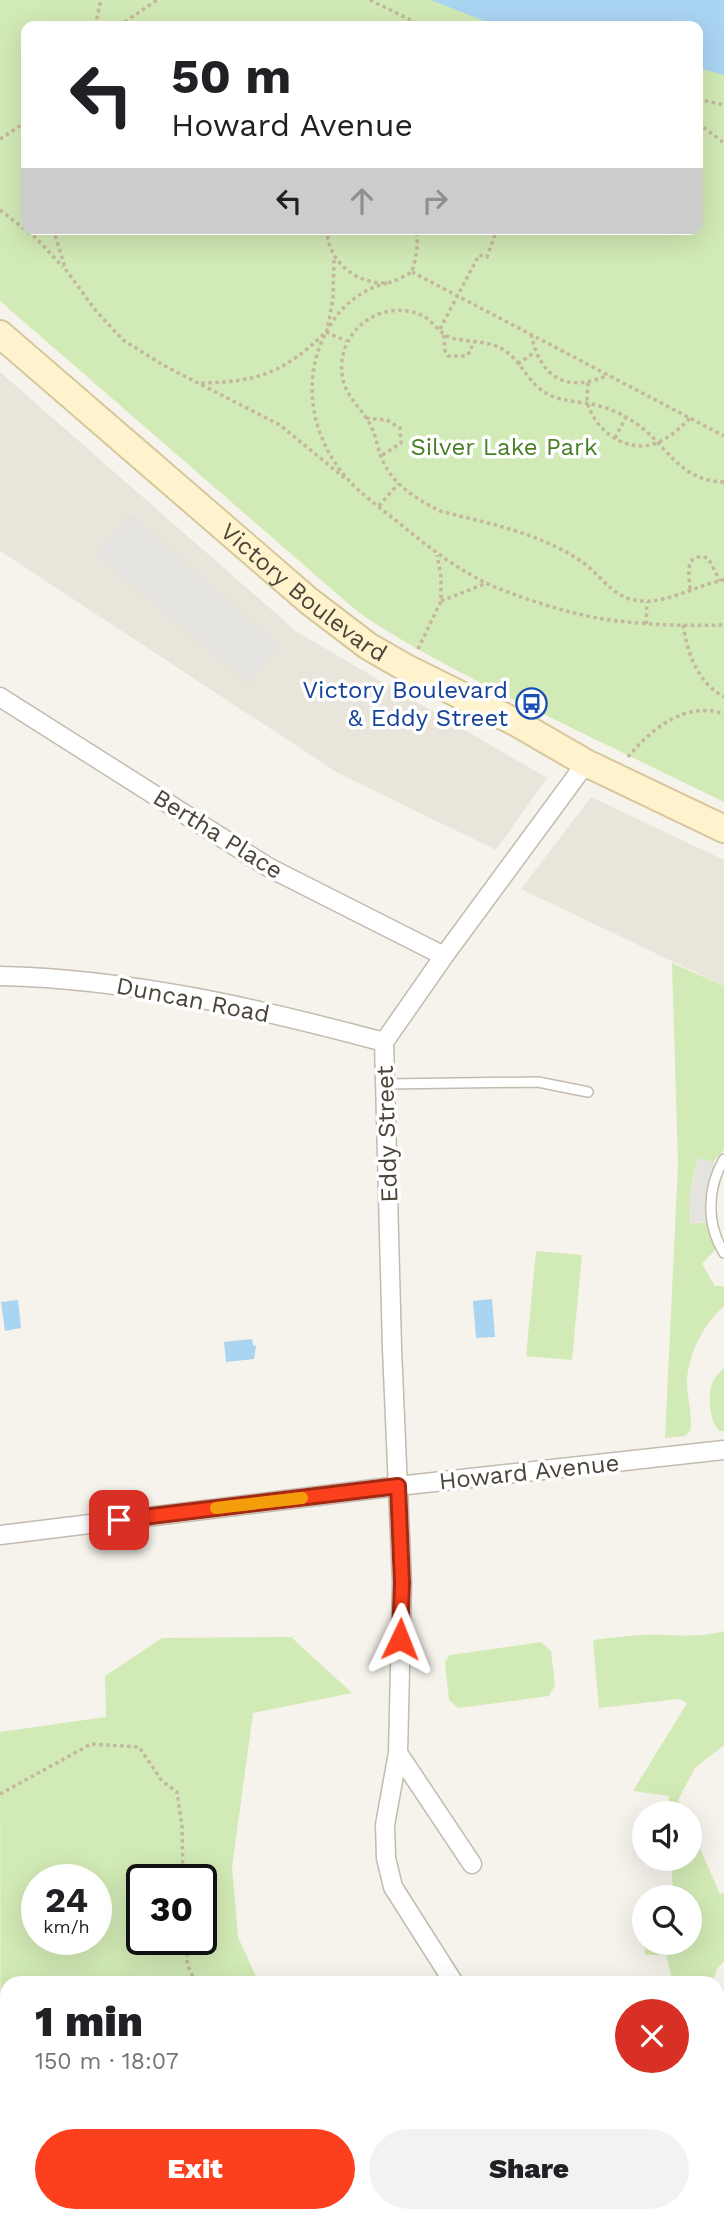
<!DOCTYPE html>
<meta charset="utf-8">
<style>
:root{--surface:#fff;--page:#f2f2f2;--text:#202124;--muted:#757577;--accent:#fc3f1d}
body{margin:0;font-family:"Work Sans",sans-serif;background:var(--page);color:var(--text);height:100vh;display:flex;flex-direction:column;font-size:26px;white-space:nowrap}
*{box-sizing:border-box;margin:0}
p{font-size:23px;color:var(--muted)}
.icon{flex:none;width:38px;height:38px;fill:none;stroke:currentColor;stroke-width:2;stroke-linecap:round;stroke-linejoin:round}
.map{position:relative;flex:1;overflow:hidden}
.drawer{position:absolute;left:0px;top:1976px;width:724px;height:247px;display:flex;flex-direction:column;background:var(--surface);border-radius:21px 21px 0 0;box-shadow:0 7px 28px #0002}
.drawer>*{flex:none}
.guide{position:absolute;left:21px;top:21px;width:682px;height:214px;border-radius:14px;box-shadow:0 7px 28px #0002;background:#fff;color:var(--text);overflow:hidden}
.tools{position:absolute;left:632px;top:1801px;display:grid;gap:14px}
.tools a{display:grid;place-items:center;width:70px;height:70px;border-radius:50%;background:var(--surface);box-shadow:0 7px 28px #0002;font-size:35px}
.speed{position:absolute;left:21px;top:1864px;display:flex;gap:14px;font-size:35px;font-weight:700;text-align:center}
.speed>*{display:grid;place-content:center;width:91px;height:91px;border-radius:50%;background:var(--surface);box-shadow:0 7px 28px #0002;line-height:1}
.speed small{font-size:18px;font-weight:400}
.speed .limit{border:4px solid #111;border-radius:10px;background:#fff;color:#111}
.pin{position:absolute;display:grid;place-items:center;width:60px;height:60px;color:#fff;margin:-30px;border-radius:14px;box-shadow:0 4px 10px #0006}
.me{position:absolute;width:77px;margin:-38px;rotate:2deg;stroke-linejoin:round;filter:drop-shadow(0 0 5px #0008)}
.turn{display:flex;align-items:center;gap:24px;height:147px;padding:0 35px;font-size:32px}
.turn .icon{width:91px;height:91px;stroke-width:2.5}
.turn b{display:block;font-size:49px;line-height:60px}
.lanes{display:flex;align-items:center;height:66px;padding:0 35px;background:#0003;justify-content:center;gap:35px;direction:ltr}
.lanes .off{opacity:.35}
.round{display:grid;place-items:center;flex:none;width:74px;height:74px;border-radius:37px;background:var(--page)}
.summary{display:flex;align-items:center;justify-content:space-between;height:119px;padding:0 35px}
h1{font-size:42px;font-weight:800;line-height:52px}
.action{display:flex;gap:14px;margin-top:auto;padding:14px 35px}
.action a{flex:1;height:80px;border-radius:42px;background:var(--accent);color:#fff;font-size:28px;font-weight:800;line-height:80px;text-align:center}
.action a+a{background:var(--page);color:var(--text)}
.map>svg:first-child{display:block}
.residential{fill:#eae5da}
.green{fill:#d2eab5;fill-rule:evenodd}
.parking{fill:#e5e3e0}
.water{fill:#a9d4f2}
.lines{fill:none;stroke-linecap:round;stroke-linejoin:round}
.service-casing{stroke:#c2bbae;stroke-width:12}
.minor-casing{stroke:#c2bbae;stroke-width:21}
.secondary-casing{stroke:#d6c79b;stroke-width:30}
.path{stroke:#c4b79f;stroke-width:3.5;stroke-dasharray:3.5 3.5;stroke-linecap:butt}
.service{stroke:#fff;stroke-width:9}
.minor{stroke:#fff;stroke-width:18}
.secondary{stroke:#fff3cd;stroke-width:26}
.route-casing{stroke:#a42913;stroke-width:18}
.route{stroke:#fc3f1d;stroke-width:12}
.slow{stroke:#f59e0b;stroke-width:12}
.labels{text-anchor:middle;stroke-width:7;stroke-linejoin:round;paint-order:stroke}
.park-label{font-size:24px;fill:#4a7f2a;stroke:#fff}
.street-label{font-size:24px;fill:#4b4439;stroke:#fff}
.transit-label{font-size:24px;fill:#164399;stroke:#fff;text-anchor:end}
</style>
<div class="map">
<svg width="724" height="2221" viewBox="0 0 724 2221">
<rect width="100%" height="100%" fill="#f6f3ec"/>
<path class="residential" d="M0,372L297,632L547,778L496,850L338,773L0,551Z
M591,797L724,860V986L521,889Z"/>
<path class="green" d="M0,0H724V802L535,710L537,704L521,696L518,702C464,674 409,647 358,612L0,301ZM26,26H698V229H26Z
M672,963L724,986V1150L713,1162L698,1159C692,1180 687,1201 691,1224L706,1222L717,1248L702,1264L715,1286H724V1306C703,1324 686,1358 687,1386C688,1401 693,1417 690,1431L685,1436L665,1438L678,1164Z
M536,1251L582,1255L572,1360L526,1356Z
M724,1368V1431H720C710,1424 708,1399 711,1387C713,1379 718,1374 724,1368Z
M724,1631V1745L695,1768L678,1800L683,1813H668L669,1796L633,1791L687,1703L679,1699L599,1708L593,1640C609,1638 626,1636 642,1635C670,1634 696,1639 724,1631Z
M291,1637L352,1693L253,1713L232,1867L238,1937L259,1983H7V2216H545L548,2221H1L0,1732L106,1717L105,1676L162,1638ZM37,1880H96V1939H37ZM142,1880H201V1939H142Z
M541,1642L551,1651L555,1685L549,1696L458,1708L449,1700L445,1662L450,1655Z
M690,1826L720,1894L724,1893V1961L717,1969L712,1983H673L666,1955H645L644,1943L690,1942V1897H644V1933L643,1894L673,1891L671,1859L690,1858Z"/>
<path class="parking" d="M130,514L279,646L248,683L96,554Z
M698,1158L715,1163L707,1191V1221L691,1224L689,1200Z"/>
<path class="water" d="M431,0H724V75L698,68V26H497Z
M492,1299L495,1337L476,1338L473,1301Z
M18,1300L21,1328L5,1331L1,1302Z
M252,1339L253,1345L256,1346L254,1359L226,1362L224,1342Z"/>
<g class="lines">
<defs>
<path id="service" d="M386,1084L538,1082L588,1092
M724,1159C707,1188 706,1224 724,1253"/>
<path id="minor" d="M0,697L268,867L444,956
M0,976C132,979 257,1008 384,1042
M0,1535L398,1486L724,1450
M398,1753L472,1864
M454,1983L393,1887L386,1858L385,1825L398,1753L402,1583L392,1348L384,1042L444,956L586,763"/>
<g id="secondary">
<path id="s1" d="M0,334L309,601L368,646L408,669L517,723L586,763L724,829"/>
</g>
</defs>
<use href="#service" class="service-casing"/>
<use href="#minor" class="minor-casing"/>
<use href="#secondary" class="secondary-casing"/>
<path class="path" d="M370,0L423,26
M95,26L101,0
M119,26L157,0
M698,99L724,105
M698,123L724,143
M0,139L26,122
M0,210L36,238L63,267
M53,229L66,270L96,311L123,340L163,365L280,425L347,480
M327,229C327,260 355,284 386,283C395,282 404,276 412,272C416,257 419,245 416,229
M412,272L724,436
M387,283C351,292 327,320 317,355C303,402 320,452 354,486C368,499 384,511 399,523C427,546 454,567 486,583C516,597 565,612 597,618C639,625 682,626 724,625
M328,326L333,298L334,259
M440,329L479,255L487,257L496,232L489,229
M326,332L346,341
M531,334C540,377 566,394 608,375
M444,335L445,351L448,356H466L471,351L472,342
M518,364L535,352
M201,383C258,382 283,373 325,333
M588,383C588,390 586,398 588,405C598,434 630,455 659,442C672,436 681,427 690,418
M366,418L387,420L400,428L401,443L381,456
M615,438L626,417
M724,482C676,480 669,445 634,422C623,414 609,408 595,405C578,401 560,402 544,392C528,381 522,364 508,353C493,340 471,343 452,338C439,335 433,319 419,314C379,299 337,332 342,374C344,395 360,406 370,424C375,433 377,444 380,454C390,483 413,497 440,511C490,524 542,533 585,564C604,579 615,600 642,601C668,603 697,585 724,580
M379,506L398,484
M690,589C689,573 684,552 708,558L720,581
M441,601L487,583
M646,624L647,602
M683,625C688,654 697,682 724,697
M418,649L441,601V577L437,555
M628,757C650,730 686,700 724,714
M0,1794L91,1744L139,1747L162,1781L177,1792L182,1827L183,1880
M188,1939L187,1964L196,1983
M0,2029L7,2033
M121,2216L122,2221
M202,2216L208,2221
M268,2221L269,2216"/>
<use href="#service" class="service"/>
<use href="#minor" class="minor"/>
<use href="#secondary" class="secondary"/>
</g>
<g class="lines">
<defs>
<path id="route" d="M119,1520L398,1486L402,1583L400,1639"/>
</defs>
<use href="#route" class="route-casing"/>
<use href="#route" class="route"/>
<path class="slow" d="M216,1508L302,1498"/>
</g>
<defs>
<symbol id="bus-ring" viewBox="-11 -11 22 22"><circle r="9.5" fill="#fff" stroke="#1a4fb4" stroke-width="1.5"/><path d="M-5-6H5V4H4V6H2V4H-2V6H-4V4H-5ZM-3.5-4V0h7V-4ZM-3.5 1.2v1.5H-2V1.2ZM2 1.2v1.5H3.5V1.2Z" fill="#1a4fb4"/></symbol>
</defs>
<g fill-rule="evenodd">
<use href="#bus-ring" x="514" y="686" width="35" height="35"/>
</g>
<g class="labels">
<g class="park-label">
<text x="504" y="455">Silver Lake Park</text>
</g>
<g class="street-label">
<text dy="8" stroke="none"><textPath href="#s1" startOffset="399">Victory Boulevard</textPath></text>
<text transform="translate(218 834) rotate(32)" y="8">Bertha Place</text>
<text transform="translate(193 1000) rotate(11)" y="8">Duncan Road</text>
<text transform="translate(387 1134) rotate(-92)" y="8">Eddy Street</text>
<text transform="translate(529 1472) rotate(-6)" y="8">Howard Avenue</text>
</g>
<g class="transit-label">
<text x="508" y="698">Victory Boulevard<tspan x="508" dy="28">&amp; Eddy Street</tspan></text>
</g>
</g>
</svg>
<div class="tools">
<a><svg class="icon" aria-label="sound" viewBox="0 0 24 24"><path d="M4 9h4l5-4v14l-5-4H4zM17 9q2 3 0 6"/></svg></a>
<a><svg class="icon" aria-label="search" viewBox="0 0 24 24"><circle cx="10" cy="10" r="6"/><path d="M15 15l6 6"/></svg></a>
</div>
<div class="speed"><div>24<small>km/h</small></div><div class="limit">30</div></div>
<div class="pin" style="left:119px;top:1520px;background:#d93025"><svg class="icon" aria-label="arrive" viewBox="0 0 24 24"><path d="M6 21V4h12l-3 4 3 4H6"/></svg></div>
<svg class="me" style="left:400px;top:1639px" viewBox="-20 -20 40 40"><path d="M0-17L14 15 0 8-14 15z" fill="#fc3f1d" stroke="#fff" stroke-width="4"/></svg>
<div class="guide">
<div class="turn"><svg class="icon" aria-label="left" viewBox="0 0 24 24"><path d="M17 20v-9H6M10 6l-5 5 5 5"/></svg><div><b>50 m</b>Howard Avenue</div></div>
<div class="lanes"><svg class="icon" aria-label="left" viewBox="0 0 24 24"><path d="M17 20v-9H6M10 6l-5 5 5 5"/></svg><svg class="icon off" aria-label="ahead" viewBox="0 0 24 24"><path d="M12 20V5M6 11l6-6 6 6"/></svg><svg class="icon off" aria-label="right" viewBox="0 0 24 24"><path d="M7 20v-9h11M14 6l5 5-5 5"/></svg></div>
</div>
<section class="drawer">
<div class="summary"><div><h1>1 min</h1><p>150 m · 18:07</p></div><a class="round" style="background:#d93025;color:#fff"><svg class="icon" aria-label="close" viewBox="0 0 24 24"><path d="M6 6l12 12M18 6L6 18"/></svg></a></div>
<div class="action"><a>Exit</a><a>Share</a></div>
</section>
</div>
